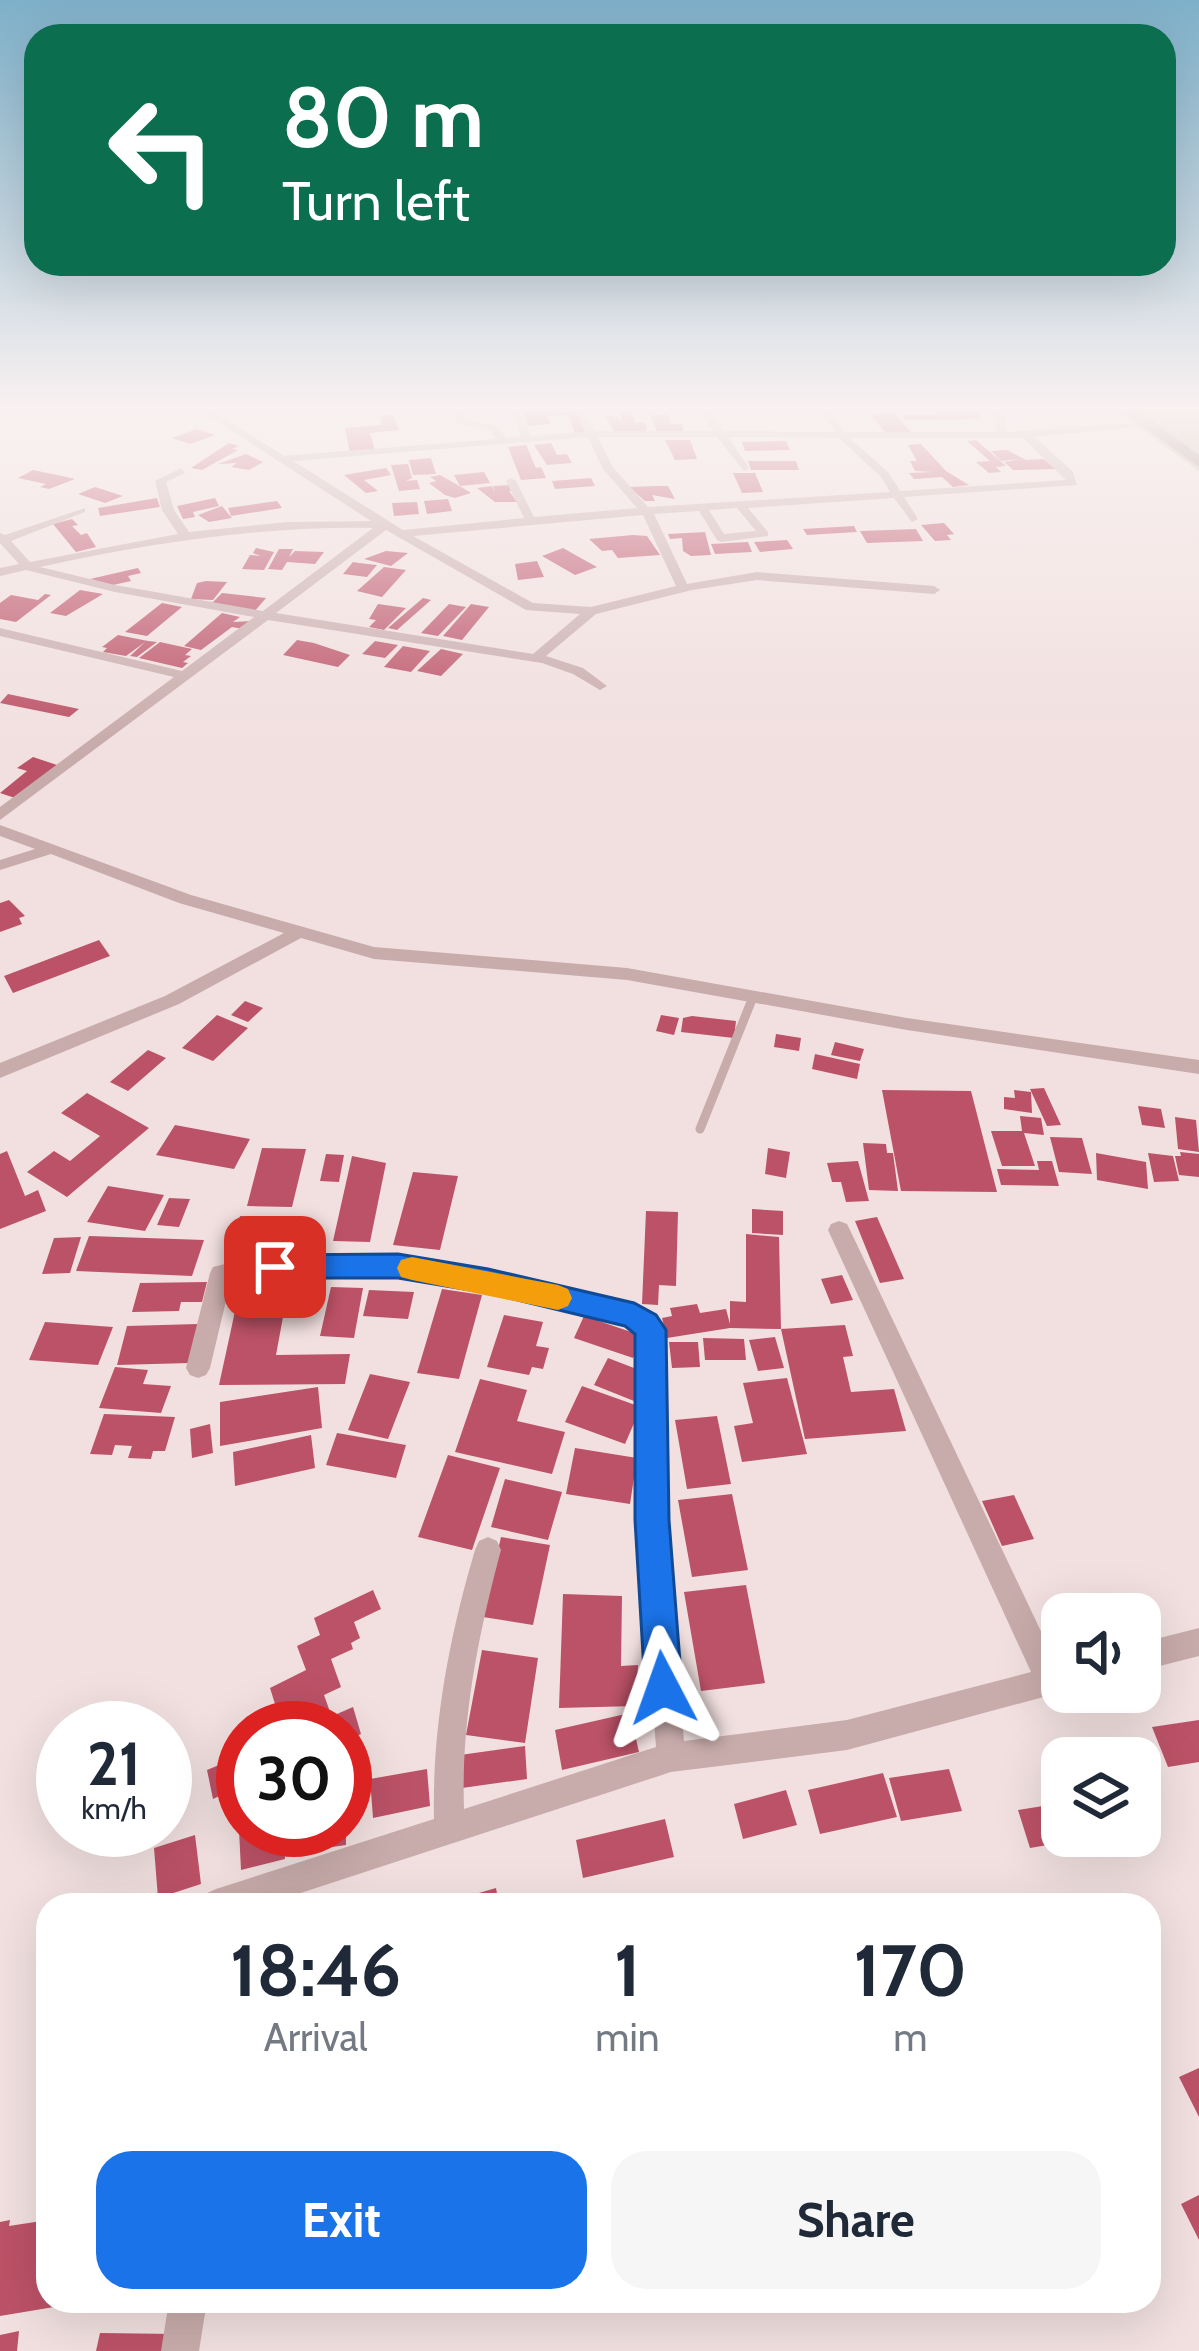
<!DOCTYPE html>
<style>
:root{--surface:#fff;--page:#f6f6f7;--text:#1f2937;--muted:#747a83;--accent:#1a73e8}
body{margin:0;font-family:Cabin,sans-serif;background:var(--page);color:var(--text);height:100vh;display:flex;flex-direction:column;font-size:45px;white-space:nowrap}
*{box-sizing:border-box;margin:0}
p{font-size:39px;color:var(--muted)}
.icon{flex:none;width:66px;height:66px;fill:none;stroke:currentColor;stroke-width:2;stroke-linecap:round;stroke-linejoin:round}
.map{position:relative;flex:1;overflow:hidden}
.drawer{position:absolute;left:36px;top:1893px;width:1125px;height:420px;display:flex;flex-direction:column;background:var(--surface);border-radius:36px;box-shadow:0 12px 48px #0002}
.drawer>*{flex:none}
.hud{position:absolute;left:24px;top:24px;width:1152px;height:252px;border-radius:36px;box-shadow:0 12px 48px #0002;background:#0b6e4f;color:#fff;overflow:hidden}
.controls{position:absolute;left:1041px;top:1593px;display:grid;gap:24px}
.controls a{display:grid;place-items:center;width:120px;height:120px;border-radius:24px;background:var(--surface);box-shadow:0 12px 48px #0002;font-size:60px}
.speed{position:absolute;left:36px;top:1701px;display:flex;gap:24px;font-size:60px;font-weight:700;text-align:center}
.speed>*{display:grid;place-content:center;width:156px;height:156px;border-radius:50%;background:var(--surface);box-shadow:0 12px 48px #0002;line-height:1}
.speed small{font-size:30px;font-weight:400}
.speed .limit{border:18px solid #d22;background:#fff;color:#111}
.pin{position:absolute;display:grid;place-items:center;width:102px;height:102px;color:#fff;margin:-51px;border-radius:24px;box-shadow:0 6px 18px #0006}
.me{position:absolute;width:132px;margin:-66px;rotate:356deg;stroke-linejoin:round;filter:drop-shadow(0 0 9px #0008)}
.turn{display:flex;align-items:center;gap:42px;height:252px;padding:0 60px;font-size:54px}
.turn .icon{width:156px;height:156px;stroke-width:2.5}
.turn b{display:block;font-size:84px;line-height:102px}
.eta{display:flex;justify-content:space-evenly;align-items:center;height:204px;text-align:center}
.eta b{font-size:72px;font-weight:700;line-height:84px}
.cta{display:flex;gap:24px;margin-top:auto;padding:24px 60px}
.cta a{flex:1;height:138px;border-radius:36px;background:var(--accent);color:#fff;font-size:48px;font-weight:700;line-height:138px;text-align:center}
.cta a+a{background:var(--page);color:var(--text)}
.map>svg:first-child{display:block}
.green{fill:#bebba0}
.building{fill:#bc5267}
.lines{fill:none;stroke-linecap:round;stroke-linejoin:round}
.lane{stroke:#c8acab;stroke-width:9}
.street{fill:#c8acab;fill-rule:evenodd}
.secondary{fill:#9b7d7f;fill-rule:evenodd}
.route{fill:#1a73e8;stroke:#114b97;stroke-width:3}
.slow{fill:#f59e0b}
</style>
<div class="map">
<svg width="1199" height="2351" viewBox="0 0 1199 2351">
<rect width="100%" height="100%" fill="#f1e0df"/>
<path class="green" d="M1117,411H1199V471Z"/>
<path class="building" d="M570,411L577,413L587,432L575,433L568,415L547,416L551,424L528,426L522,412Z
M619,411H632L635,423L644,422L647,428L643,434L614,431L605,416L616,415L623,425Z
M933,411H977L982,419L904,420L901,415L937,414Z
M894,413L912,433L887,435L870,414Z
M393,414L399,430L370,433L375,451L350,453L345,428L381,425V415Z
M668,414L673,430L672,424H682L684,434H658L650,415Z
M197,429L215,435L190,444L172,438Z
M665,440H690L697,459L675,460Z
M976,440L1006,466L996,467L1001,472L989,473L976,462L990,461L967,441Z
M786,441L790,450L745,451L742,442Z
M229,443L239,446L232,449L238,450L202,470L191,468Z
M551,443L557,455L567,454L572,463L547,465L534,445Z
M921,444L946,471L969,485L953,487L942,477L914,479L909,473L934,472L915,471L910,461H917L908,445Z
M526,445L536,468L541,467L546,478L521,480L508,447Z
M1007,450L1026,460L1043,459L1057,469L1013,470L1004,462L1021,459L1001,461L991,451Z
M246,454L263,462L249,470L231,467L237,463L218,464Z
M431,458L436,474L413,475L409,460Z
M748,461H796L799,470H751Z
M408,464L412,478L406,481L417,480L420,489L399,491L391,465Z
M386,468L391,475L364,480L378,491L366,493L344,475Z
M33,470L62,476L75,479L49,489L40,487L46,484L18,478Z
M484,472L490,483L460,486L454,475Z
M733,473H755L763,492L742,493Z
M440,475L463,488L471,493L455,498L445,495L429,483L436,481L430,477Z
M591,478L595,486L555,489L552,481Z
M511,485L514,490L509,491L517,502H495L477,488L492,486L495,492L493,486Z
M655,486H668L675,499L652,495L655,501H645L629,487Z
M95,487L123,496L105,503L78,494Z
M157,498L160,507L100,516L98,508Z
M215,498L219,506L193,512L195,517L183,519L177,506Z
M448,499L452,511L427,514L424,501Z
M277,501L282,508L231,516L228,508Z
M417,502L419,514L394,516L392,503Z
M222,506L232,518L209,522L198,515Z
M72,519L78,525L72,526L81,535L87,533L96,547L76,552L53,524Z
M944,523L954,534L947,535L951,540L935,541L921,525Z
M854,526L857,532L807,535L803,529Z
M916,529L923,541L867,543L860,531Z
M705,532L711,555L691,556L683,551L682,538L670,539L668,534Z
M633,535L647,536L660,555L618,558L612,550L602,551L589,539Z
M787,540L793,549L760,552L754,542Z
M748,542L752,552L715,554L711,544Z
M256,548L274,552L264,570L242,569L250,555L261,556L253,553Z
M563,548L579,557L597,567L575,575L542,556Z
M279,549H293L289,557L295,551L324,552L315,564L287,562L282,570L268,569Z
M386,551L408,553L391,566L364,559Z
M537,561L544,577L518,580L515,564Z
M353,562L359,563L377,565L367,577L343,574Z
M384,567L406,570L382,597L357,591Z
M138,568L141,573L128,576L131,581L113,585L90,579Z
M206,581L227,582L213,600L191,599L197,583Z
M80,590L103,594L66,616L50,613Z
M222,593L266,598L254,612L209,606Z
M45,594L51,595L16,622L0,619V603L11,595L38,600Z
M423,598L431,600L397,630L388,628Z
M162,603L182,607L147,636L125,632Z
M378,604L406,608L384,630L369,627L376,620L369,619Z
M449,604L466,607L438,636L421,633Z
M471,604L489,607L462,640L443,636Z
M222,613L240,617L233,622L253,621L243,629L232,627L201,650L184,646Z
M118,635L148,641L157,642L137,657L130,656L145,642L126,656L103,652L107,648L102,647Z
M297,640L314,643L350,655L338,667L283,655Z
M375,641L398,645L385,658L362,654Z
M160,642L192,649L185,655L191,656L183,662L188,663L182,668L139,658Z
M403,646L430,651L411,672L384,667Z
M441,649L463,654L441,676L417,671Z
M8,694L79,709L69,717L0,703Z
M33,757L63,767L18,799L0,793L27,771L17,768Z
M9,900L25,916L19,918L22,924L0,932V903Z
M99,940L110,956L13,993L4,976Z
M245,1001L263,1008L248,1022L231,1015Z
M217,1015L248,1028L213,1061L182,1048Z
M661,1015L679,1018L674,1035L656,1031Z
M692,1016L736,1021L734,1038L681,1032L683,1018Z
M776,1034L801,1038L799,1051L774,1047Z
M835,1042L864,1049L860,1061L831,1055Z
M148,1050L166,1058L128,1091L110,1082Z
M815,1054L860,1064L857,1079L812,1069Z
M1044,1088L1061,1125L1047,1126L1030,1089Z
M882,1090L971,1091L997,1192L901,1191Z
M1014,1090L1031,1092L1032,1113L1004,1109V1097L1015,1098Z
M87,1093L149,1128L67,1197L27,1172L54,1151L70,1161L100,1136L61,1113Z
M1138,1106L1161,1109L1165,1128L1142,1125Z
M1020,1116L1041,1118L1044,1135L1024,1133L1035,1166H1002L991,1131H1022Z
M1175,1117L1196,1120L1199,1152L1178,1149Z
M175,1125L250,1139L234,1169L156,1155Z
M1050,1137L1082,1138L1092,1174L1059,1172Z
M863,1143L886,1144L887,1153H893L898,1191L869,1190Z
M262,1148L306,1149L292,1207L247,1206Z
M768,1148L790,1152L786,1178L765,1174Z
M7,1151L25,1196L38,1190L46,1211L0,1229V1154Z
M1180,1152L1199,1154V1177L1179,1175L1175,1156H1181Z
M1096,1153L1146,1162L1148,1189L1097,1180Z
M1148,1153L1173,1156L1179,1181L1154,1182Z
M326,1154L344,1155L339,1182L320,1181Z
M352,1156L386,1163L370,1242L333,1241Z
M858,1161L869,1201L846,1202L841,1182H832L827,1163Z
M1037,1161H1052L1059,1186L1001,1185L997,1169L1039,1170Z
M413,1172L458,1176L440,1250L393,1245Z
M108,1186L164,1195L145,1231L87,1222Z
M169,1198L190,1199L179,1227L157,1225Z
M752,1209L783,1211V1235L752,1233Z
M646,1211L678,1212L676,1286L659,1285L658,1305L642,1304Z
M240,1216L277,1217L269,1256H230Z
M877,1217L904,1279L880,1283L855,1221Z
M746,1234L779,1237L781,1329L845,1325L853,1356L843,1357L851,1392L894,1389L906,1431L805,1439L781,1329L730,1328L667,1338L662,1318L672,1316L670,1308L697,1304L700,1313L726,1309L730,1324V1301L746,1302Z
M89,1236L204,1240L192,1276L76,1271Z
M81,1237L70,1273L42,1274L54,1238Z
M307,1240H325L321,1262H303Z
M842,1275L853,1300L831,1304L821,1279Z
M242,1279H290L276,1355L350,1354L345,1384L219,1385Z
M207,1282L202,1302H181L179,1311L132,1312L140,1283Z
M331,1287L363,1288L354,1338L320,1336Z
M442,1289L482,1295L459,1379L417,1373Z
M369,1290L414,1292L408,1319L363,1316Z
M504,1315L543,1322L536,1346L549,1348L543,1369L532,1367L529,1375L487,1367Z
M584,1316L643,1336L633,1358L574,1338Z
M45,1322L113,1327L98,1365L29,1360Z
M198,1324L190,1363L117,1365L127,1326Z
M775,1337L784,1368L758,1371L749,1340Z
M703,1338L744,1339L746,1360H705Z
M669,1342H698L700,1367L672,1368Z
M608,1358L647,1373L634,1401L594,1385Z
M115,1367L148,1370L143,1384L171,1386L161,1413L99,1408Z
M370,1374L410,1382L388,1439L348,1430Z
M787,1378L807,1454L742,1462L734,1426L753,1423L743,1383Z
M480,1379L527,1390L517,1421L565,1432L552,1474L455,1452Z
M582,1386L641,1407L625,1444L565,1422Z
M318,1387L322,1428L220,1446V1402Z
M104,1414L175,1417L165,1451H153L151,1459L128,1458L132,1446L115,1445L112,1455L90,1454Z
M717,1416L731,1484L687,1489L675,1420Z
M210,1424L213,1453L192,1458L190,1429Z
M337,1433L406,1445L396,1478L326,1465Z
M311,1435L315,1468L235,1486L233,1452Z
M575,1448L637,1458L630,1504L566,1494Z
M448,1455L500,1468L472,1550L418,1537Z
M505,1479L562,1492L548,1540L491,1527Z
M732,1494L748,1570L692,1577L678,1500Z
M1014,1495L1034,1539L1002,1546L982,1501Z
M501,1537L550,1545L533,1625L483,1617Z
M746,1585L765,1683L701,1691L684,1592Z
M373,1590L381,1609L354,1622L360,1638L351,1643L353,1649L331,1659L341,1687L324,1695L329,1709L290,1728H256L252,1715L275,1704L270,1688L306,1670L297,1646L320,1635L314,1618Z
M563,1594L622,1596L621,1666L638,1665L636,1706L559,1708Z
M482,1650L538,1658L525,1743L466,1735Z
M353,1707L361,1734L345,1741V1728H305Z
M630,1713L639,1752L562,1770L555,1730Z
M1199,1720V1762L1168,1767L1152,1727Z
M1116,1737L1125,1758H1093L1087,1743Z
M525,1746L527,1779L462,1788L460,1755Z
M243,1755V1785L213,1799L207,1770Z
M427,1769L430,1806L373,1818L370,1779Z
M949,1769L962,1811L901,1821L889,1778Z
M883,1773L897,1817L820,1834L808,1790Z
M786,1790L797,1825L743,1839L734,1804Z
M1062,1803V1836H1076L1077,1840L1030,1848L1018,1810Z
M665,1819L674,1857L583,1878L576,1840Z
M239,1830H284L285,1859L241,1870Z
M291,1830H346V1845L291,1853Z
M195,1835L201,1884L158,1898L154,1848Z
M496,1888L499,1905H441V1904Z
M1199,2068V2117L1179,2077Z
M1199,2195V2240L1181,2204Z
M10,2220L9,2226L48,2220V2301L78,2303L0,2316V2222Z
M19,2331L17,2351H0V2335Z
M100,2333L176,2334L173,2351H96Z"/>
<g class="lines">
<path class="lane" d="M700,1129L753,997"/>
<path class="street" d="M201,411H213L284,456L496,439L491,430L458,424L451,411H461L466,420L498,426L506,438L520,437L516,420L504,411H516L525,417L530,436L585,432L575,411H585L595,431H713L699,411H709L723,431L835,432L819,411H829L845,432H996L997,420L982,411H995L1006,417V432L1148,422L1153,425L1035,437L1073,472L1077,485L904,497L918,519L912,522L894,498L748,508L768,532V536L721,542L717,540L699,511L654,514L687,584L757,572L934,586L940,590L934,594L757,580L692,590L596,614L546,656L583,668L607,686L600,690L573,674L542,663L268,620L0,820V807L174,677L0,636V628L182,671L254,617L115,592L26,570L0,576V568L19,564L0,543V533L5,535L85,508V512L11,541L30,562L178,534L162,510L155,481L181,468L185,473L166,482L174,510L189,532L287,522L371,521ZM588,437L603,469L637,508L534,517L516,481L511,478L506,481L524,518L403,530L293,461ZM598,437H717L744,471L749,468L728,437L839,438L881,477L890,492L648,507L612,466ZM850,438H1023L1066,480L900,491L889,473ZM737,508L756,531L724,534L709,510ZM643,515L676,586L591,607L533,603L413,536ZM373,528L263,611L115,585L40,567C150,543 261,526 373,528ZM386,530L526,610L580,614L533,654L276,613Z
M0,825L191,895L374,947L627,968L907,1018L1199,1060V1074L907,1030L627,980L374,959L301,938L179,1004L0,1078V1063L165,996L284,933L179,903L51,854L0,870V860L35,849L0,836Z
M839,1221L847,1224L850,1230L1057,1665L1062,1664V1692L847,1750L671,1772L264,1905H200L205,1894L216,1889L434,1819C432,1727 449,1638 475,1550L479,1541L488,1537L497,1541L501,1550C478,1635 461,1721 464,1809L656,1747L639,1520L638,1334L627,1324L487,1290L398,1275L245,1277L231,1280L210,1368L206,1375L198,1378L190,1375L186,1368L210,1273L213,1267L245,1259L398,1257L487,1272L634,1306L642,1309L662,1330L665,1520L684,1741L847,1720L1031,1672L828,1230L831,1224Z
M1199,1628V1656L1140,1671V1643Z
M169,2301H207L199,2351H161Z"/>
<path class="secondary" d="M1122,411H1139L1199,455V467Z"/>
</g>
<linearGradient id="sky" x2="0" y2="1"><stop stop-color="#7eb0c9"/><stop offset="0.55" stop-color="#f9f1f1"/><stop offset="1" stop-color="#f9f1f1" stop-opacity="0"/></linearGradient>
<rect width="1199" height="741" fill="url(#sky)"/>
<path class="route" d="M398,1254L488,1269L634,1303L656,1315L666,1330L669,1520L682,1688L676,1701L663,1707L650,1701L645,1688L635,1520V1334L625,1326L488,1293L398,1278H275L265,1275L260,1267L265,1258L275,1255Z"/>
<path class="slow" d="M412,1257L558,1285L568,1289L572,1298L568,1306L558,1310L412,1280L401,1277L397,1268L401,1260Z"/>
</svg>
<div class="controls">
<a><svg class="icon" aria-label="sound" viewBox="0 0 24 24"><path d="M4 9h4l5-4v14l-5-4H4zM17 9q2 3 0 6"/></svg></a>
<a><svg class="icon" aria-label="layers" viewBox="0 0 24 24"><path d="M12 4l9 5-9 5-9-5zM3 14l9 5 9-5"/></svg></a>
</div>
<div class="speed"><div>21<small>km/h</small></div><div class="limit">30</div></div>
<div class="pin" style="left:275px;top:1267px;background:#d93025"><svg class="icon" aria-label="arrive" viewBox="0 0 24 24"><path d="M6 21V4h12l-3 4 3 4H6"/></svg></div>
<svg class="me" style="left:663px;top:1688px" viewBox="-20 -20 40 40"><path d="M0-17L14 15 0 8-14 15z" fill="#1a73e8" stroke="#fff" stroke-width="4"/></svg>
<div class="hud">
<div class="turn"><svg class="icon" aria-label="left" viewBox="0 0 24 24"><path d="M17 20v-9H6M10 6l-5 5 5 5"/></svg><div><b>80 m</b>Turn left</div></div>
</div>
<section class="drawer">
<div class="eta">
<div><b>18:46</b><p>Arrival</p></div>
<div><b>1</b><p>min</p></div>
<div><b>170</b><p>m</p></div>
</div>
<div class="cta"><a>Exit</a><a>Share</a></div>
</section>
</div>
